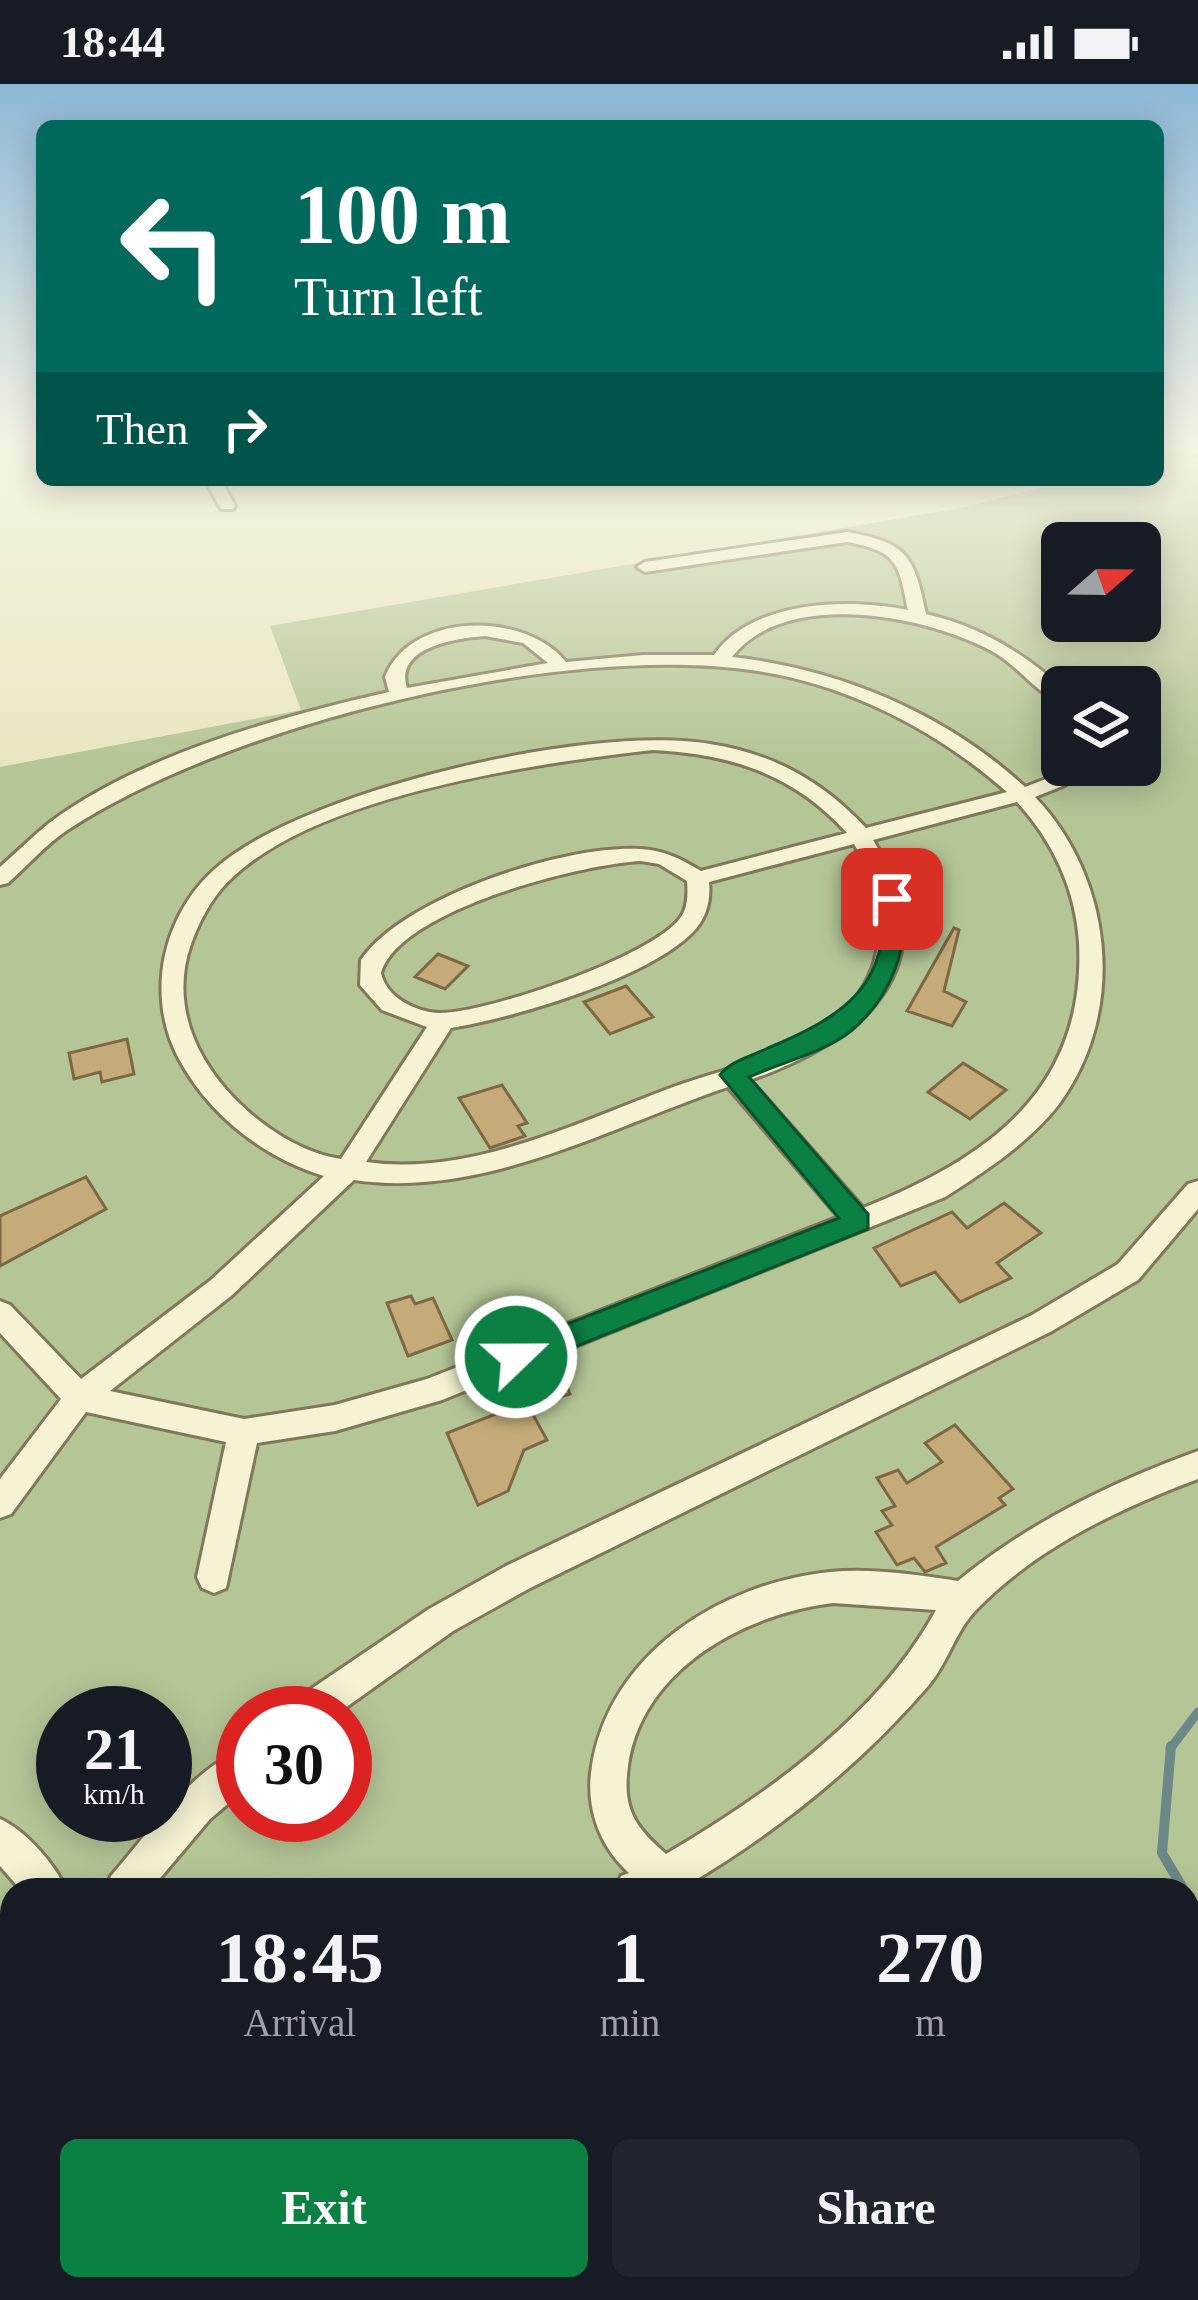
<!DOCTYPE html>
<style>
:root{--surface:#171b24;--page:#20242c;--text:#f1f3f6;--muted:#9ea1a6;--accent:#0b8043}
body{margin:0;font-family:"Times New Roman",serif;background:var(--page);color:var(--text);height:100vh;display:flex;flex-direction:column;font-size:45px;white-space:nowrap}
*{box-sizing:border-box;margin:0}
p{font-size:39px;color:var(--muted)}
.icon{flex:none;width:66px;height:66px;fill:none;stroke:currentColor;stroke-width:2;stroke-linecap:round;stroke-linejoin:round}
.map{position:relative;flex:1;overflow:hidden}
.side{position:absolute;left:0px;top:1794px;width:1200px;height:423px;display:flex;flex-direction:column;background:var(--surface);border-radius:36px 36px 0 0;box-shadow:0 6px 30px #0003}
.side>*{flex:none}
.guide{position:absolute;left:36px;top:36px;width:1128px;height:366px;border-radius:18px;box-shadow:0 6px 30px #0003;background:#00695c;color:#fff;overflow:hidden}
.needle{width:78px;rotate:70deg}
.buttons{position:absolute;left:1041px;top:438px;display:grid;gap:24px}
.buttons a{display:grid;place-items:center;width:120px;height:120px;border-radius:18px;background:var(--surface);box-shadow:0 6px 30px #0003;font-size:60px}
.speed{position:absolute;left:36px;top:1602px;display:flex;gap:24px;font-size:60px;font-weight:700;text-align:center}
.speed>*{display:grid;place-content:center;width:156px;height:156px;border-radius:50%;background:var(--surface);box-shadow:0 6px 30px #0003;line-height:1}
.speed small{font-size:30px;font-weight:400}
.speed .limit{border:18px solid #d22;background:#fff;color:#111}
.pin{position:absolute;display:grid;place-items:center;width:102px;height:102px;color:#fff;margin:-51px;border-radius:24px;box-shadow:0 6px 18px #0006}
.me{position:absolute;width:132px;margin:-66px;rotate:68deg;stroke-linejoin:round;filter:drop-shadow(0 0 9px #0008)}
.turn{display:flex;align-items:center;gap:42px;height:252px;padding:0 60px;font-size:54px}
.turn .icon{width:156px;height:156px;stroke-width:2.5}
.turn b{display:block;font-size:84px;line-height:102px}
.then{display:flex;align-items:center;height:114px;padding:0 60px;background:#0003;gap:24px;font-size:45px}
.eta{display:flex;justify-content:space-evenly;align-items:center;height:204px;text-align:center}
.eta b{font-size:72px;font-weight:700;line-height:84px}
.button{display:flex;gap:24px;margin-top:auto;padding:24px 60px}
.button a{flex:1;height:138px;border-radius:18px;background:var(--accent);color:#fff;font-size:48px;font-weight:700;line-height:138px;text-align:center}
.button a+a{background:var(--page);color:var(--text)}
.status{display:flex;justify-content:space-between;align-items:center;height:84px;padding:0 60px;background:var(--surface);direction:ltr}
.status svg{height:33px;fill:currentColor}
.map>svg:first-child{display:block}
.green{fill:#b5c696;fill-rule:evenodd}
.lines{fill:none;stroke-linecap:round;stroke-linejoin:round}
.stream-far1{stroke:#6b8989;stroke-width:9}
.stream{stroke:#6b8989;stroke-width:10}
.building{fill:#c5ab79;stroke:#7e6842;stroke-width:3}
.street-casing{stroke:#81785a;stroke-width:6}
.street{fill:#f5f3d3;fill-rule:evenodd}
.route{fill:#0b8043;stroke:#07532c;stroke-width:3}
</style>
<div class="status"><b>18:44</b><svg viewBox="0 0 49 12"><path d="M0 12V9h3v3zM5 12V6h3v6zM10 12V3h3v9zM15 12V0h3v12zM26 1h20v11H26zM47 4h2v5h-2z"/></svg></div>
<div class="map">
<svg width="1198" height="2216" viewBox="0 0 1198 2216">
<rect width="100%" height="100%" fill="#e9e7c1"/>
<path class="green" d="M1188,365L1198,371V2216H0V683L301,626L270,542L966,423L1069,396H1158V373ZM1062,459H1140V537H1062ZM1062,603H1140V681H1062ZM63,1629H165V1731H63ZM243,1629H345V1731H243ZM12,1806H1188V2205H12Z"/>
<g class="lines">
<path class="stream-far1" d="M1170,1665L1198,1628"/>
<path class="stream" d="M1171,1662L1162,1769L1184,1806
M1188,1812L1198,1829"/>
</g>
<path class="building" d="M954,844L959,846L944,907L966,918L952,942L907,927Z
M438,870L468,882L445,905L415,893Z
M626,902L653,933L610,950L584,918Z
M127,955L134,990L102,998L100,988L74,995L69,969Z
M963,979L1006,1006L970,1035L928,1008Z
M502,1001L527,1039L518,1042L525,1052L490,1064L459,1014Z
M86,1093L106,1125L0,1182V1132Z
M1004,1119L1041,1149L997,1179L1011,1194L960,1218L935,1188L901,1202L874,1164L952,1128L967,1144Z
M411,1212L415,1220L433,1214L452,1256L408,1272L387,1219Z
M558,1281L570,1310L539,1319L528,1290Z
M526,1318L547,1356L524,1366L508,1407L478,1421L447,1349Z
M955,1341L1013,1405L999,1414L1005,1421L936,1463L946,1479L925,1488L914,1474L897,1481L876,1448L892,1441L882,1427L895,1422L877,1394L898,1386L907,1399L942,1378L925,1359Z"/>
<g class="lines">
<defs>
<path id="street" d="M1182,363H1198V371Z
M205,396H221L235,422L233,425H221Z
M847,448C908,459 914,472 926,530C978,542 1023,568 1062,604V620C1038,610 1019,583 995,569C930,532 786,503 732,573C839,585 945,629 1025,703L1051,693L1063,681H1085L1065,701L1035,713C1113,795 1127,927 1059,1020C1029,1059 985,1087 945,1113L442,1316L335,1347L257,1359L226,1504L214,1509L202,1504L197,1493L226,1358L86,1328L11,1430L0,1434V1395L61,1315L0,1249V1217L10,1221L81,1295L211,1196L324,1092C263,1073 210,1032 179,975C144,910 163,826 222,779C315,704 593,640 710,660C774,670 822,697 866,744L1007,708C938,647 850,601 758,587C565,557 231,639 69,745C47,759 28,781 8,799L0,801V783C16,769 32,753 48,740C139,671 279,633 389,608L385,593C411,527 525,527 566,578L643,571H714C752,516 849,514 908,526C899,479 897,467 847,458L645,488L637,483L645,478ZM485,552L523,559L548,579L407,604C394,563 457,554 485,552ZM653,666C731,670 794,690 847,749L701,787C681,775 664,766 640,765C567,760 403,813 361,876L360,901L382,926L427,943L341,1075C287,1067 231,1021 204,975C183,939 177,899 191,860C200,835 214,809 235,791C324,710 536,679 653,666ZM1017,718C1053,757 1076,806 1079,859C1086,1007 986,1075 863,1124L750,996C867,955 950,881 873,756ZM854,760C881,805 891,862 860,908C820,967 738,980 676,1002C580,1037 472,1093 366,1078L451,944C516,933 646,895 692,849C706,835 711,817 709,798ZM641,777L659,780L687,797C688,809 688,823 681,833C655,872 485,930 439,929C415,928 386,913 381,889C399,826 581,780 641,777ZM728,1003L839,1133L427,1295L335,1321L244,1335L110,1307L231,1212L354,1096C484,1115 609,1043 728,1003Z
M1198,1097V1125L1138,1196L1052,1247L530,1504L453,1547L338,1629H290L295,1616L429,1525L506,1482L1032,1231L1118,1180L1188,1100Z
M1198,1367V1395C1120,1424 1036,1464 977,1525C955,1547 948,1579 928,1602C860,1681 777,1748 687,1801V1806H616L621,1792L629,1789C599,1762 585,1722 592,1682C610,1569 722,1499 830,1488C873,1484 916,1491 958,1497C1030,1438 1110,1399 1198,1367ZM833,1519L936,1526C880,1630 767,1711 666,1770C635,1743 622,1725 628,1682C642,1585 744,1530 833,1519Z
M243,1665V1707L210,1735L150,1806H106L111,1792C149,1749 189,1687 243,1665Z
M0,1735C25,1746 56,1781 66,1806H21L0,1782Z
M0,1854L12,1859V1905L0,1900Z
M12,1992V2052L0,2057V1997Z
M808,2205H870L865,2216H803Z"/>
</defs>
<use href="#street" class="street-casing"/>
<use href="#street" class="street"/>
</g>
<linearGradient id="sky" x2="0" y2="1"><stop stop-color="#8cb7d6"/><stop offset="0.54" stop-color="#f5f4e3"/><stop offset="1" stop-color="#f5f4e3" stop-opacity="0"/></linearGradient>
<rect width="1198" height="674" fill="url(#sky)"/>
<path class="route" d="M892,808L903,815C910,863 890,915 851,947C825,968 780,979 749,993L868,1130V1145L527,1282H506L501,1273L506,1264L839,1134L720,991C730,977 752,972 768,964C839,934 893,903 881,815Z"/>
</svg>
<div class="buttons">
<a><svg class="needle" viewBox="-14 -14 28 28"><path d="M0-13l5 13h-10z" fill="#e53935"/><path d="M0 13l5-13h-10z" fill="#9ea1a6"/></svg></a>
<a><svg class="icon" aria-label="layers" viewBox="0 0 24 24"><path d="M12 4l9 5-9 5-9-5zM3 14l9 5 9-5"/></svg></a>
</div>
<div class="speed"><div>21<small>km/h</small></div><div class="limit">30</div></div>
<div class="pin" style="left:892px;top:815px;background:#d93025"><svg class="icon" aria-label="arrive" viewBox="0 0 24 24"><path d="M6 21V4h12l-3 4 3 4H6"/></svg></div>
<svg class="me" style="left:516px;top:1273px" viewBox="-20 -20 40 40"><circle r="17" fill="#0b8043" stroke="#fff" stroke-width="3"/><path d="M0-11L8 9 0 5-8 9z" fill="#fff"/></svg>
<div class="guide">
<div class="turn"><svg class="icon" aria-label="left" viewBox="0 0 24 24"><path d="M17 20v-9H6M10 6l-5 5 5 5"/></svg><div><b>100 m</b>Turn left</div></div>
<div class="then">Then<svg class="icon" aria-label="right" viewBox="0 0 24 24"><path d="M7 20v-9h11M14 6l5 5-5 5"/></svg></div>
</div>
<section class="side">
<div class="eta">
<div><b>18:45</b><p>Arrival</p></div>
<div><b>1</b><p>min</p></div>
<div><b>270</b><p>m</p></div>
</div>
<div class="button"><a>Exit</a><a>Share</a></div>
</section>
</div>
